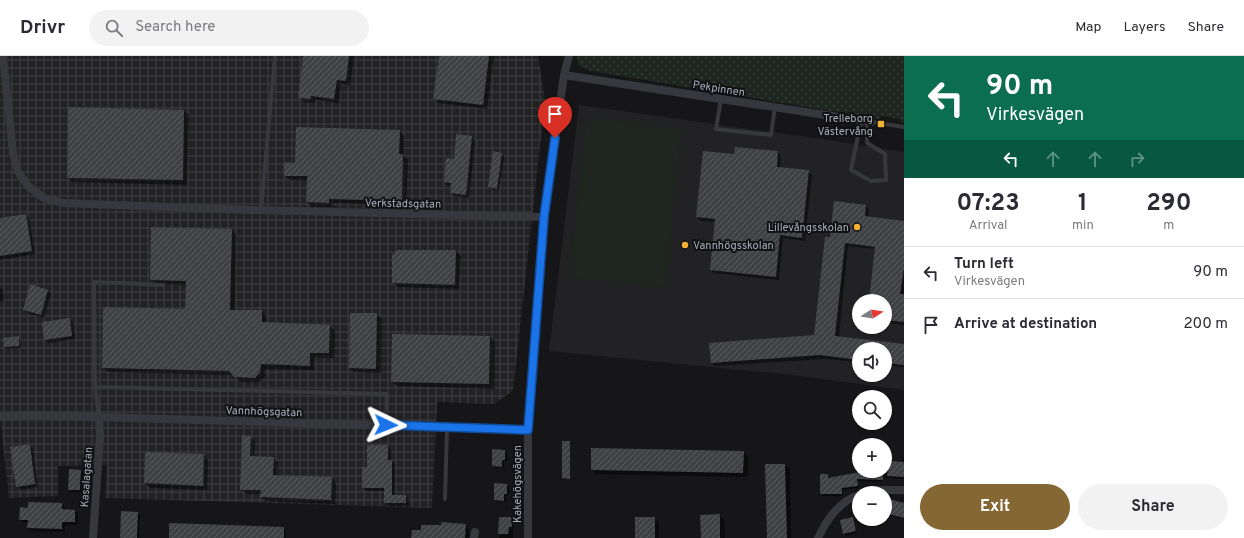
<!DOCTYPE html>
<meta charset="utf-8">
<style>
:root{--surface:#fff;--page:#f2f2f3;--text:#2b2b33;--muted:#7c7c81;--line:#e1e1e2;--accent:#856733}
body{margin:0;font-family:Overpass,sans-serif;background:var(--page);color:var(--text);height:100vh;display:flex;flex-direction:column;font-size:15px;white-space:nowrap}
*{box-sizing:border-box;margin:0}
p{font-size:13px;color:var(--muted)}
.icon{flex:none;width:22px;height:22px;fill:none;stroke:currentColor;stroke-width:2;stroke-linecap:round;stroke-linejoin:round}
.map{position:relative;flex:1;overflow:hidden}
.side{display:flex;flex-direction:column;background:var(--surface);width:340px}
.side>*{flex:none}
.banner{background:#0b6e4f;color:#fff;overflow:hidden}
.needle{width:26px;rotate:78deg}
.buttons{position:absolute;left:852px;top:238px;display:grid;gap:8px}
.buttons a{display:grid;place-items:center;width:40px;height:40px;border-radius:50%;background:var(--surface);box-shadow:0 1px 3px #0004;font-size:20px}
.pin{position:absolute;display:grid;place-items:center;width:34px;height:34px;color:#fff;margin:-41px -17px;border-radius:50% 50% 50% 0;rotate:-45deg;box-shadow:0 0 4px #0007}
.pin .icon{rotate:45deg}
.me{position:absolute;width:44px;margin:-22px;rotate:92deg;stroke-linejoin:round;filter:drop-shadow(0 0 3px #0008)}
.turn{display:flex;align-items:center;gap:14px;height:84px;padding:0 16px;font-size:18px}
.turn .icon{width:52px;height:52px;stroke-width:2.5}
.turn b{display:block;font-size:28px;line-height:34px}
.lanes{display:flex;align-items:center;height:38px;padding:0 16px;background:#0003;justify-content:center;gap:20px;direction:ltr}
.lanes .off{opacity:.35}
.eta{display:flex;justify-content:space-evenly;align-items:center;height:68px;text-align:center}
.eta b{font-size:24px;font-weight:700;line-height:28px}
.button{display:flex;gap:8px;margin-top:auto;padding:8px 16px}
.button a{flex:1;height:46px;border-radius:24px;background:var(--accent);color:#fff;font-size:16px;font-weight:700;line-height:46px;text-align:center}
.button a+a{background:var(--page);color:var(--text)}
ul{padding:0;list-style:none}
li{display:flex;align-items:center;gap:12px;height:52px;padding:0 16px;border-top:1px solid var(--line)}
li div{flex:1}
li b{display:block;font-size:15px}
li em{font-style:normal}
header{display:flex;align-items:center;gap:24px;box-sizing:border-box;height:56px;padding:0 20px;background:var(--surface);border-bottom:1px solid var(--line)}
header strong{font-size:19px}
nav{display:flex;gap:22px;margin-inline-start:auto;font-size:14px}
.search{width:280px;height:36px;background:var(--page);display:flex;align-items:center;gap:10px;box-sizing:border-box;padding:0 14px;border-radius:22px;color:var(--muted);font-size:15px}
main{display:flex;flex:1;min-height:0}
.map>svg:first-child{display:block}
.built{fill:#222225;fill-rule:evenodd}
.industrial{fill:url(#industrial-grid)}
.green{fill:#1e261f}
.park{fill:url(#park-dots)}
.shadow{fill:#0007}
.building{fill:url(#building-hatch)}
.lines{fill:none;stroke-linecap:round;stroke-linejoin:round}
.lane{stroke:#37383d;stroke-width:4}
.street{stroke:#37383d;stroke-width:8}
.route-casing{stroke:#114b97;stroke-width:10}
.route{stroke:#1a73e8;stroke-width:7}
.poi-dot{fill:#f2b134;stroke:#111113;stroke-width:1.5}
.labels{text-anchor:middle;stroke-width:4;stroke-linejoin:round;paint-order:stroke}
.street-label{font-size:11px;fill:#a8adb8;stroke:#111113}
.poi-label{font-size:11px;fill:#a8adb8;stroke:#111113;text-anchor:end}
</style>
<header>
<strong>Drivr</strong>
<div class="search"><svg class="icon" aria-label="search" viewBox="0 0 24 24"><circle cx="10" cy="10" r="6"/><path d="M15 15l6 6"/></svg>Search here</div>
<nav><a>Map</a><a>Layers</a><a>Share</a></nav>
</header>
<main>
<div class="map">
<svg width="904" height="482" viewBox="0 0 904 482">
<defs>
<pattern id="industrial-grid" width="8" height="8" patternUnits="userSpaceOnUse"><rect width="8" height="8" fill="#222225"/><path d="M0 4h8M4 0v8" fill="none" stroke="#3f3f43"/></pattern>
<pattern id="park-dots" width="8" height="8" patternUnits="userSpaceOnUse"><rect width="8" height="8" fill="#1e261f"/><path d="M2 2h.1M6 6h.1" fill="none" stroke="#3c433d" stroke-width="1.8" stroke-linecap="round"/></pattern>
<pattern id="building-hatch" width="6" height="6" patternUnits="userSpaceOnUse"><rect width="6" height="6" fill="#404145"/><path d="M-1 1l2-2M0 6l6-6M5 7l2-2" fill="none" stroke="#595a5e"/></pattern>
</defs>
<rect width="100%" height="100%" fill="#161618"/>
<path class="built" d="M579,49L822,83L904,96V334L792,319L549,295ZM859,245H885V271H859ZM859,293H885V319H859Z"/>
<path class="industrial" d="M0,0H538L545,44L513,335L494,348L437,346L432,452L105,442L107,409L58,410V440L9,442L0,360Z"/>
<path class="green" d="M587,61L681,73L666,231L569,222Z"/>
<path class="park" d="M577,0H904V67H901V63L880,60L879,63L591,15L578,9Z"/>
<path class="shadow" d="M304,0H354L350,29L341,28L339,47L315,44V47L304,46L299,41Z
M440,0H494L487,53L439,47L434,42Z
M184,55L189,59L187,129L72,126L68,121Z
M400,75L404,80V100L408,104L406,150L333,147V151H312L307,146L308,125L290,124L285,119L296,108Z
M457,79L472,81L475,85L469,142L454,140L451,137L452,130H448L445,126L454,104Z
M778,96L781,100L780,112L808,115L812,119L805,185L783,182L779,224L714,217L711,214L716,166L701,165L697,161Z
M501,98L504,100L499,134L491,133L489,131Z
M866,150L869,153L868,162L904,166V269L885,267V245H870L876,193L848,190L839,281L904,289V311L885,309V293H859V306L824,303L715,310L712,307L815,280L831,182Z
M26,159L29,162L35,198L0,204V163Z
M232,174L236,179L235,255H262L266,260V267L330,270L335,275L334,302L314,301V314L265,313V320L260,326H240L234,319L108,316L103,311L186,254L187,229L156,228L151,223Z
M399,195H456L461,200L459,233L398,231L393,226Z
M0,232L3,234L4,245L0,246Z
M48,234L51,238L44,262L27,257L24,253Z
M351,258H377L382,263L381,317L354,316L350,312Z
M69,263L73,266L75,283L49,287L45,284Z
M393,279L490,281L495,286L494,333L397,330L392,326Z
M18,281L20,284L21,292L7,293L5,291Z
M250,381L255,385L254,401L273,402L278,406L277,420L332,422L336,427L335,448L266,445L261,441L262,438H246L241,433Z
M570,386V423H564L563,422Z
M29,389L33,393L38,431L21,434L17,430Z
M388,390L391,394V404L395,408V440H406L409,443V450H388L385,446V435H366L363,432Z
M505,395L507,397V405H504V412H495L493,410Z
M743,396L748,401V421L596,418L592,414Z
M204,399L208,404L207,434L150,432L145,427Z
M903,401H904V423L882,422V426L858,425L859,432L843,434V440H823L821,438L827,419L829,422L867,415H885V414H889L902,407Z
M785,409L790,413L791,482H768Z
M81,415L83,417L82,436H71L69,433Z
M507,429L509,431V439H506V446H497L495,444Z
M62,448L65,452V454L75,455L78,458V469H65V476L32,475L28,472L29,467H24L20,464L29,453Z
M904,448V463L887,459L888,465L867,467L865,464V463H885V449Z
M137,457L140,459L139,482H121Z
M720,459L724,464L725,482H702Z
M500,462H511L514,464L513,482H499Z
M654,462L659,466V482H636Z
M852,462L854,464L857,477L846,480L844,477Z
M170,468L284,472L286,474V482H170Z
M465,469L469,472V482H412Z"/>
<path class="building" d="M303,0H349L346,25L337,24L334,43L311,40V43L298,42Z
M439,0H489L483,49L433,43Z
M68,51L184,54L183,124L67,122Z
M296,71L400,74L399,98H403L402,145L329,143V147L306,146L307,120H284V106L295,107Z
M456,78L472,80L466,139L450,137L451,127L444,126L446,102L454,103Z
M735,91L778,95L777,111L809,114L802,182L780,179L776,221L710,214L715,163L696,161L703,95L734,98Z
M493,95L502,97L497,133L488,131Z
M834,145L866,149L865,160L904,165V212L900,238H904V266L885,264V245H869L875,191L845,187L835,280L904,288V309L885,307V293H859V304L820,299L711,307L709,287L814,279L825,181H830Z
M26,158L32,195L0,200V162Z
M151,171L232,173L230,254H262V266L330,269L329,297H310V310L261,308L260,316L255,322L234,321L229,315L102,312L103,251L185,253L186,225L150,224Z
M398,194H456L455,229L392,227V199Z
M30,228L48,234L41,259L23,254Z
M350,257H377L376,313L349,312Z
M70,262L72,280L44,284L42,266Z
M392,278L490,280L489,328L391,326Z
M19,280V290L4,291L3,282Z
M242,379L251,380L250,400L274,401L273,419L332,421L331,444L260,441L261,434H240Z
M562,385H570V423L562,422Z
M30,388L35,428L16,431L10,391Z
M367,389H388V404H392V439H406V447H384V432H362V411H367Z
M591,392L744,395L743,417L591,414Z
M492,393L505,394V404H502V411L492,410Z
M145,396L204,398L203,430L144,427Z
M888,405L904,406V421L887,420Z
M765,408H785L787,482H767Z
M69,413L81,414L80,434H68Z
M865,415H883V424L857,423L858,430L842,432V438H820V418H828V422Z
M494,427L507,428V438H504V445L494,444Z
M885,442L904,447V462L885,457Z
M28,446L62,447V453L75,454V466H62V473L27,472L28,464H19L20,451L28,452Z
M121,455L138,456L137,482H120Z
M720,458V482H701L700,459Z
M499,461H512V471H509L508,478H498Z
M635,461H655V482H635Z
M853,461L856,475L843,478L840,464Z
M441,466L466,468L465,482H411L412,474H421V469H441Z
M169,467L284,471V482H169Z"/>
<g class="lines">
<path class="lane" d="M721,43L716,73L771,79L775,51
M861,65L851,114L871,125L886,124L885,98L867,87V65
M871,66L904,71
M261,154L275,0
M163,229L94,226L95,331L387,338L386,369
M95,331L99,361
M445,443L447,371"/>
<path class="street" d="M3,0L13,97L18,116L28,130L44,142L63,147L251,154L544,161
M564,19L871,66
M0,361L31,359L528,374
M867,437L876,434H904
M93,482L100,380L99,362
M474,482L475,476
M528,482V374L544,161L564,19L569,0
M818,482C826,465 839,445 859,439"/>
</g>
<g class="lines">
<defs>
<path id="route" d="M386,369L528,374L544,161L555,82"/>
</defs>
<use href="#route" class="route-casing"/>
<use href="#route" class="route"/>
</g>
<g class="poi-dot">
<rect x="877" y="64" width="8" height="8" rx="2"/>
<circle cx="857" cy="171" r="4"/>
<circle cx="685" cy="189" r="4"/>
</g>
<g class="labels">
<g class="street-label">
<text transform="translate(719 32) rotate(9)" y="4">Pekpinnen</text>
<text transform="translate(403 147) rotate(1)" y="4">Verkstadsgatan</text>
<text transform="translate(264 355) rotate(2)" y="4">Vannhögsgatan</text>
<text transform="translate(86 421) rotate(-86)" y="4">Kasalagatan</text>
<text transform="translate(517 428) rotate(-90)" y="4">Kakehögsvägen</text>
</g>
<g class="poi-label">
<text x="873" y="66">Trelleborg<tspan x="873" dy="13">Västervång</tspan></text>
<text x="849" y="175">Lillevångsskolan</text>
<text x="693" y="193" text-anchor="start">Vannhögsskolan</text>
</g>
</g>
</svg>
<div class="buttons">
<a><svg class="needle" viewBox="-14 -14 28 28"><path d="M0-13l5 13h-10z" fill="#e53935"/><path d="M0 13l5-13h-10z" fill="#7c7c81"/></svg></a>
<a><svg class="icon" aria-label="sound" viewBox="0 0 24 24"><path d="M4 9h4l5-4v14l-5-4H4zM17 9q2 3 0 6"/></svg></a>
<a><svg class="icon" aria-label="search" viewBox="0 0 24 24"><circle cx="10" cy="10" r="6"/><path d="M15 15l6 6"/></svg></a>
<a>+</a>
<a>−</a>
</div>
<div class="pin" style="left:555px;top:82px;background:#d93025"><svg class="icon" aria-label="arrive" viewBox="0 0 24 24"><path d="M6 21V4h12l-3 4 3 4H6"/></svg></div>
<svg class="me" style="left:386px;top:369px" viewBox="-20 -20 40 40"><path d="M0-17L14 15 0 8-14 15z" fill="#1a73e8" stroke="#fff" stroke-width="4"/></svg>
</div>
<section class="side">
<div class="banner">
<div class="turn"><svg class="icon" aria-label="left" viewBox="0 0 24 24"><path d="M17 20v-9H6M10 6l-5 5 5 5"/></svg><div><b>90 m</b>Virkesvägen</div></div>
<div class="lanes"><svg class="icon" aria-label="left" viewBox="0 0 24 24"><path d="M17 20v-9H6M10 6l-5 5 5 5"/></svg><svg class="icon off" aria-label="ahead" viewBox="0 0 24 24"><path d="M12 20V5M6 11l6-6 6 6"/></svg><svg class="icon off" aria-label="ahead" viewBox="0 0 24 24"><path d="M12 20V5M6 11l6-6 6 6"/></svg><svg class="icon off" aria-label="right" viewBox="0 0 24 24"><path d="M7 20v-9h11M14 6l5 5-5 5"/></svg></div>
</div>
<div class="eta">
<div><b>07:23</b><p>Arrival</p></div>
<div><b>1</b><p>min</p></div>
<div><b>290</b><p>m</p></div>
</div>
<ul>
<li><svg class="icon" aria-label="left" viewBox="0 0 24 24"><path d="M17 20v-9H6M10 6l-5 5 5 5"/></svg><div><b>Turn left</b><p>Virkesvägen</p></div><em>90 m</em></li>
<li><svg class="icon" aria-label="arrive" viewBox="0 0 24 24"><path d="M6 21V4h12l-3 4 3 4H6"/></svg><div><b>Arrive at destination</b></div><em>200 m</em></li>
</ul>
<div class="button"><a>Exit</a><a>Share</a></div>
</section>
</main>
